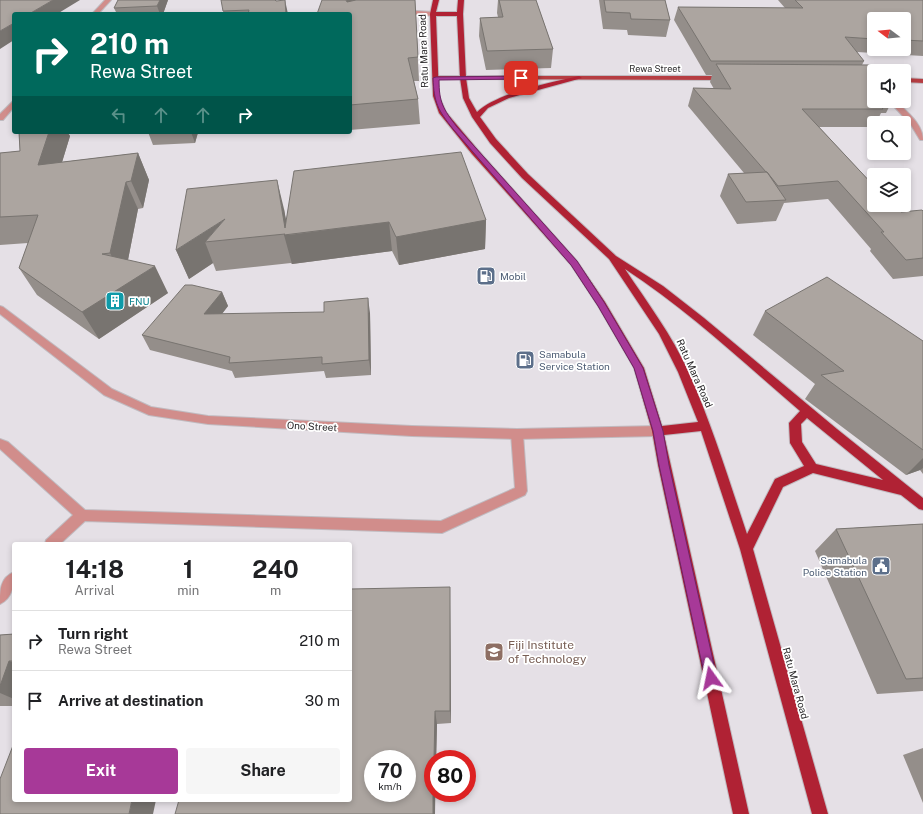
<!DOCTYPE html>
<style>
:root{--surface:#fff;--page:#f6f6f6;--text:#202124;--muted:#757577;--line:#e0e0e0;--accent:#a73998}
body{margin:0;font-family:"Public Sans",sans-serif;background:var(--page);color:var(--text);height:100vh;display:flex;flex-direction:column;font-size:15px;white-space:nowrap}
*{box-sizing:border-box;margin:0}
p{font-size:13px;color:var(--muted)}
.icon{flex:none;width:22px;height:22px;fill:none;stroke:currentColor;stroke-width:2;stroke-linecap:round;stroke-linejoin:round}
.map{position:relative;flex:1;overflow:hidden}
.sheet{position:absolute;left:12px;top:542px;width:340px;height:260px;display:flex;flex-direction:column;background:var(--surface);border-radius:4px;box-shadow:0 2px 6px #0003}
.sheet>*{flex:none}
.guide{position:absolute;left:12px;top:12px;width:340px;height:122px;border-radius:4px;box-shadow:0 2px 6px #0003;background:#00695c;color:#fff;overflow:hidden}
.needle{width:26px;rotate:286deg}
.tools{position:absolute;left:867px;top:12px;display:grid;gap:8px}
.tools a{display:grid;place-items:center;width:44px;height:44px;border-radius:4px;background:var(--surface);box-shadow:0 2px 6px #0003;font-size:20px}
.speed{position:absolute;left:364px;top:750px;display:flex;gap:8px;font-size:20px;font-weight:700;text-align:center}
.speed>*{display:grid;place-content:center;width:52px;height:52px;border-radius:50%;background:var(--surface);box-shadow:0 2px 6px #0003;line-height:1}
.speed small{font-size:10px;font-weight:400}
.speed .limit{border:6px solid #d22;background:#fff;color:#111}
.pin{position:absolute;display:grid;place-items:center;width:34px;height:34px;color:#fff;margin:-17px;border-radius:8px;box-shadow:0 2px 6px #0006}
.me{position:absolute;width:44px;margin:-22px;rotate:348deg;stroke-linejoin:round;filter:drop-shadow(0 0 3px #0008)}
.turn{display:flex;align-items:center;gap:14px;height:84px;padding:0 12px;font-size:18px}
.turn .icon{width:52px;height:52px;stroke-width:2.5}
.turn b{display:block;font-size:28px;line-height:34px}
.lanes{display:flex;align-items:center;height:38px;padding:0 12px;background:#0003;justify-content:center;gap:20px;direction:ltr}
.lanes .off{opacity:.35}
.eta{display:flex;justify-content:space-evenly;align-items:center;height:68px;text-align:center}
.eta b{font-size:24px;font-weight:700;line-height:28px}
.cta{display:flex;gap:8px;margin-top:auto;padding:8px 12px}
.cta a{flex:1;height:46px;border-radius:4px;background:var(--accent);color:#fff;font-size:16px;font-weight:700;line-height:46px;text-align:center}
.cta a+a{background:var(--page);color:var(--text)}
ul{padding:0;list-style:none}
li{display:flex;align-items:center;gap:12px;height:60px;padding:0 12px;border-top:1px solid var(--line)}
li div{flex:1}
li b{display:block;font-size:15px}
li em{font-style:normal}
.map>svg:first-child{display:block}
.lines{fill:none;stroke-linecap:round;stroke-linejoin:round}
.service-casing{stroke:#c0bbc0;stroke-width:2}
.minor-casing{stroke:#c0bbc0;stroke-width:2}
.primary-casing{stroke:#c0bbc0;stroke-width:2}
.trunk-casing{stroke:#c0bbc0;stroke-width:2}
.service{fill:#d18d8b;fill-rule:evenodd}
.minor{fill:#d18d8b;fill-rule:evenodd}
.primary{fill:#b63d42;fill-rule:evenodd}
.trunk{fill:#b02234;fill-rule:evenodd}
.wall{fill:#948e8a;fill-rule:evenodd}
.shaded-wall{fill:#787470}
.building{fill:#aca5a0;stroke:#787470;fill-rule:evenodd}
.route{fill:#a73998;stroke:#6d2563}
.labels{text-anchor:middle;stroke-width:3.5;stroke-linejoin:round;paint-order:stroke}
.far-street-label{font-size:9px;fill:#2a282a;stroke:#fff}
.street-label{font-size:10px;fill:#2a282a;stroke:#fff}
.service-label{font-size:10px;fill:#4e5e75;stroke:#fff;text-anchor:start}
.culture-label{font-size:10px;fill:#0d838f;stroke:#fff;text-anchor:start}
.near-education-label{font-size:12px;fill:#785e54;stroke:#fff;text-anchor:start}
</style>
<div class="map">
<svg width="923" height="814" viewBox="0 0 923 814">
<rect width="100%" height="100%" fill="#e5e0e6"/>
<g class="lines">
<defs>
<path id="service" d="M517,429L521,431L523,434L527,491L525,495L442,533L85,521L60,544H45L46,540L73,515L0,449V439L8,442L85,510L441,521L515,488L511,434L513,431Z
M14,572C14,584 13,598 0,604C0,590 0,578 14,572Z"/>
<path id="minor" d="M105,0H111L98,14H92Z
M402,10L433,12L436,14L433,16L400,13L399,12Z
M14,101V107L3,120H0V114L12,102Z
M889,101H896C907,112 923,124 923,140H920L911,125Z
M0,306L3,307L112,389L151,407L208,416L412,426L517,429L658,426L662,428L664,431L662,434L658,436L517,439L412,436L208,424L149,415L104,395L0,314Z"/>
<path id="primary" d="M436,76H725L728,78L725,80L434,79V77Z
M904,78L923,79V83L904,82Z"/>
<path id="trunk" d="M433,0H439L436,12H457L458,0H464L463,14L466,78L469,98L477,112C498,92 550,83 579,76L582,78L509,98L488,108L480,117L496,139L528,174L616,256L663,286L704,318L837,429L923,498V510L919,509L901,495L813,473L783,487L753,549L828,814H812L740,549L701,431L664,435L749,814H733L658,465L652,431L634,368L598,306L571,265L472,154L439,113L433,96L430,14ZM436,16H457L460,78L463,98L472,117L490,143L522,178L609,259L659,334L678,372L698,422L662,426L644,368L605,302L577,261L478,150L446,112L439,96ZM625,269C688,310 743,362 800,411L789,423L790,443L804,466L775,479L747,534C729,480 712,425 689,373C672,335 647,302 625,269ZM807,418L883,480L816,464L802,442L801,424Z"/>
</defs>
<use href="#service" class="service-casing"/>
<use href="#minor" class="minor-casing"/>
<use href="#primary" class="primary-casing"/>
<use href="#trunk" class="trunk-casing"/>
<use href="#service" class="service"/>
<use href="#minor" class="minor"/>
<use href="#primary" class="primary"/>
<use href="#trunk" class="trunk"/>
</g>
<path class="wall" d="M118,0H168L163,14H117L114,8Z
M276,0L288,14H224L223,11Z
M415,0L419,81H414L418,99L420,124L350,130V14Z
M498,0H536L553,49L551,68L486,70L479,36L480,18L498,17L497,13Z
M599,0H665L670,20L666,37L628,35L627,30L603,29Z
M778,0H923V56L857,52L864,61L862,65L874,71V101H892L886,113H881L876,123H874V127H819L874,186L901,212L923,211V276L893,279L870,251L871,249L828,199L784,203L776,221L737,224L720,196L728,174L744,173L688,106L693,88L714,89L710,82L712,75H706L674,20L678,7L785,8ZM874,19H904V49H874Z
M19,132H67L70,136L62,162L138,153L149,180L143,208L138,209L128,260L168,293L99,339L37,295L19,268L28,243L0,245V153L20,151Z
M148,132H214L198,133L195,143L153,145Z
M315,132H326L315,133Z
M284,209L286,222L486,220L485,249L399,265L392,251L292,264L291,263L216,271L213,263L189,279L176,250Z
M222,292L228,306L222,314L370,313L371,375L326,378L324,371L235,378L232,371L150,350L142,335Z
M765,311L923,341V474L920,470L906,475L805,399L815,384L753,335Z
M923,524V691L877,694L815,551L836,529Z
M450,587L451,723L437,724L435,814H175Z
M14,634V706H0V635Z
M923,748V803L903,755Z"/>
<path class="shaded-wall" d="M53,0H80L57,14H29Z
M160,0H168L163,14H160L157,6Z
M285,0L288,14H286Z
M346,0H391L350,19Z
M14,23V40L0,49V31Z
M49,132H67L70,136L53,192L38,165Z
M191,132H198L195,143Z
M138,153L149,180L143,208L131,181Z
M277,180L284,209L289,235L389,222L392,251L292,264L284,235L285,228Z
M126,182L138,209L124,280L110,253Z
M225,219L205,242L213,263L189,279L176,250Z
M486,220L485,249L399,265L396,237Z
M155,266L168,293L99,339L82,312Z
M222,292L228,306L210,329L204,314Z
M368,298L370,313L371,375L369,360Z
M923,458V468L920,470L906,475Z
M450,587V605L451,723L450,711Z
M9,661L14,663V699L0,693V686Z
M435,711L437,724L436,759H434Z
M433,793H435V814H433Z
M132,800H156L153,814H129Z"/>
<path class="building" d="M0,0H53L29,14H14V23L0,31Z
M118,0H160L157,6L114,8Z
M221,0H275L276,1L285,0L286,14H248L249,10L223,11Z
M322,0H346L347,2L356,0H415L418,57L408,58L418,99L350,105V14H317Z
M499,0H536L553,49L487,51L480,18L503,17Z
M604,0H665L670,20L631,19L630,13L606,12Z
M795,0H923V41L904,40V19H874V39L845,37L864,61H711L678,7L803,8Z
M716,64L871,65L876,71H874V95H872L874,98V101H877L883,109H802L874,186V205H895L901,212L922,210L923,211V258L906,260L881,232H884L838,181L778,186L767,172H766L693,88L731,89Z
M19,132H49L38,165L138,153L131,181L126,182L110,253L102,254L155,266L82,312L19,268L38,215L0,217V153L20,151Z
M461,152L486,220L396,237L389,222L284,235L285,234L205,242L225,219L176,250L187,189L277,180L285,228L294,171Z
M767,172L786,200L746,202L728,174Z
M827,277L923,341V450L821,375L844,371L765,311Z
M185,285H192L222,292L204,314L324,312V302L368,298L369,360L322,364V357L229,363L230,357L142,335Z
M923,524V678L906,679L836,529Z
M450,587V711H435L434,759H433V814H175L179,800H350V589ZM373,759H407V793H373Z
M14,634V661H9L0,686V635Z
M14,743V800H132L129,814H0V779Z"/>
<path class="route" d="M521,76L524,78L523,79L439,80C439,102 443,109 457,127L577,261L604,302L643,368L663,431L669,465L717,678L715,682L711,684L707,682L705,678L659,465L653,431L634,368L598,306L571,265L453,129C438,110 434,103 433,78L436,77Z"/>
<defs>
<symbol id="fuel-square" viewBox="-11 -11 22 22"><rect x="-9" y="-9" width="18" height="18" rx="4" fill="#5c6f8a" stroke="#fff"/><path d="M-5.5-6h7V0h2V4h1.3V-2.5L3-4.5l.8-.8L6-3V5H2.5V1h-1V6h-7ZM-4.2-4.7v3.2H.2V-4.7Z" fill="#fff"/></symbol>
<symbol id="building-square" viewBox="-11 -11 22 22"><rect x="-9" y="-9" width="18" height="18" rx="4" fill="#0f9aa8" stroke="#fff"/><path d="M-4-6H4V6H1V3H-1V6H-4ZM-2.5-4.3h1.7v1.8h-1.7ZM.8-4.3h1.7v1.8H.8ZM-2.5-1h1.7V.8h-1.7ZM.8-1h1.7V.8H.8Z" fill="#fff"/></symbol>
<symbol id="civic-square" viewBox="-11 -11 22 22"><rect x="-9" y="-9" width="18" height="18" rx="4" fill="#5c6f8a" stroke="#fff"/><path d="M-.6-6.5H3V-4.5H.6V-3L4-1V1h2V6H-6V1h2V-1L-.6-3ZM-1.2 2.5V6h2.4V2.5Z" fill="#fff"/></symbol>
<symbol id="university-square" viewBox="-11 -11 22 22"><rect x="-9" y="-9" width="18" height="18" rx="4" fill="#8d6e63" stroke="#fff"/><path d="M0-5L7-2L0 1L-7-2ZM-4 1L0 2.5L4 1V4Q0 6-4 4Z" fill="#fff"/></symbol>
</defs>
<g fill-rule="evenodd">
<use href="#fuel-square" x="475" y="265" width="22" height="22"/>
<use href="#building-square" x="104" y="290" width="22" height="22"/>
<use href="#fuel-square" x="514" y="349" width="22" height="22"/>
<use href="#civic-square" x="870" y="555" width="22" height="22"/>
<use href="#university-square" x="483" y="641" width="22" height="22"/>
</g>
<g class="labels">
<g class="far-street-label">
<text x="655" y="72">Rewa Street</text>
</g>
<g class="street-label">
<text transform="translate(423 51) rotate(-92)" y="4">Ratu Mara Road</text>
<text transform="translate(695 373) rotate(66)" y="4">Ratu Mara Road</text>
<text transform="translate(312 426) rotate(3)" y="4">Ono Street</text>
<text transform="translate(796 683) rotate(75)" y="4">Ratu Mara Road</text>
</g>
<g class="service-label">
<text x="500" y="280">Mobil</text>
<text x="539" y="358">Samabula<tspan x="539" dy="12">Service Station</tspan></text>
<text x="867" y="564" text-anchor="end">Samabula<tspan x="867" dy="12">Police Station</tspan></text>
</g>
<g class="culture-label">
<text x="129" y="305">FNU</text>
</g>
<g class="near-education-label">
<text x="508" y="649">Fiji Institute<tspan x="508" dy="14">of Technology</tspan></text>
</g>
</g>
</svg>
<div class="tools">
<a><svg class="needle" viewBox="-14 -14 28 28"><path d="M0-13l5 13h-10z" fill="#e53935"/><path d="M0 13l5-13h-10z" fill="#757577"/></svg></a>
<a><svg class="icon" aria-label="sound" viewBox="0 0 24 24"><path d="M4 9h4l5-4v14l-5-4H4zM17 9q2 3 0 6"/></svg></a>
<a><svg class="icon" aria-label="search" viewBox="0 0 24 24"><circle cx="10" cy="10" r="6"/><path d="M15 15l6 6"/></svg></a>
<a><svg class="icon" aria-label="layers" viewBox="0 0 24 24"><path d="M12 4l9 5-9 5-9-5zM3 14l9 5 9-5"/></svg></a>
</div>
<div class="speed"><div>70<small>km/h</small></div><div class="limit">80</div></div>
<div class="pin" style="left:521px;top:78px;background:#d93025"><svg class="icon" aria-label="arrive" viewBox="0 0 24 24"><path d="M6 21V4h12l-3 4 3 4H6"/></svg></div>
<svg class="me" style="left:711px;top:678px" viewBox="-20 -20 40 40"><path d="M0-17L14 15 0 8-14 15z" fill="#a73998" stroke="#fff" stroke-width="4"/></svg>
<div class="guide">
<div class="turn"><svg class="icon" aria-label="right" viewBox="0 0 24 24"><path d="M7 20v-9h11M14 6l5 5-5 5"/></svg><div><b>210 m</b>Rewa Street</div></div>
<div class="lanes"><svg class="icon off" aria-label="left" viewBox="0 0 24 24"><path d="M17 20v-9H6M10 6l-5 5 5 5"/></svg><svg class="icon off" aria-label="ahead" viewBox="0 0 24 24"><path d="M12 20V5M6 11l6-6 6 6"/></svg><svg class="icon off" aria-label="ahead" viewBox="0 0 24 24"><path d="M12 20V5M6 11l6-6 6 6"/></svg><svg class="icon" aria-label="right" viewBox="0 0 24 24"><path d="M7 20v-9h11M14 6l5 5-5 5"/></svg></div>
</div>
<section class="sheet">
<div class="eta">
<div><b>14:18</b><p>Arrival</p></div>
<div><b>1</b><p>min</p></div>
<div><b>240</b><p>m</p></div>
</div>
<ul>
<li><svg class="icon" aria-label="right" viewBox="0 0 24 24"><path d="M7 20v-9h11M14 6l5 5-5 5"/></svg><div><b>Turn right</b><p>Rewa Street</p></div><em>210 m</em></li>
<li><svg class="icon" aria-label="arrive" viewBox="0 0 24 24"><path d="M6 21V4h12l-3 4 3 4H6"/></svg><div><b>Arrive at destination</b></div><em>30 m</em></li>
</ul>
<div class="cta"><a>Exit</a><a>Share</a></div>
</section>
</div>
